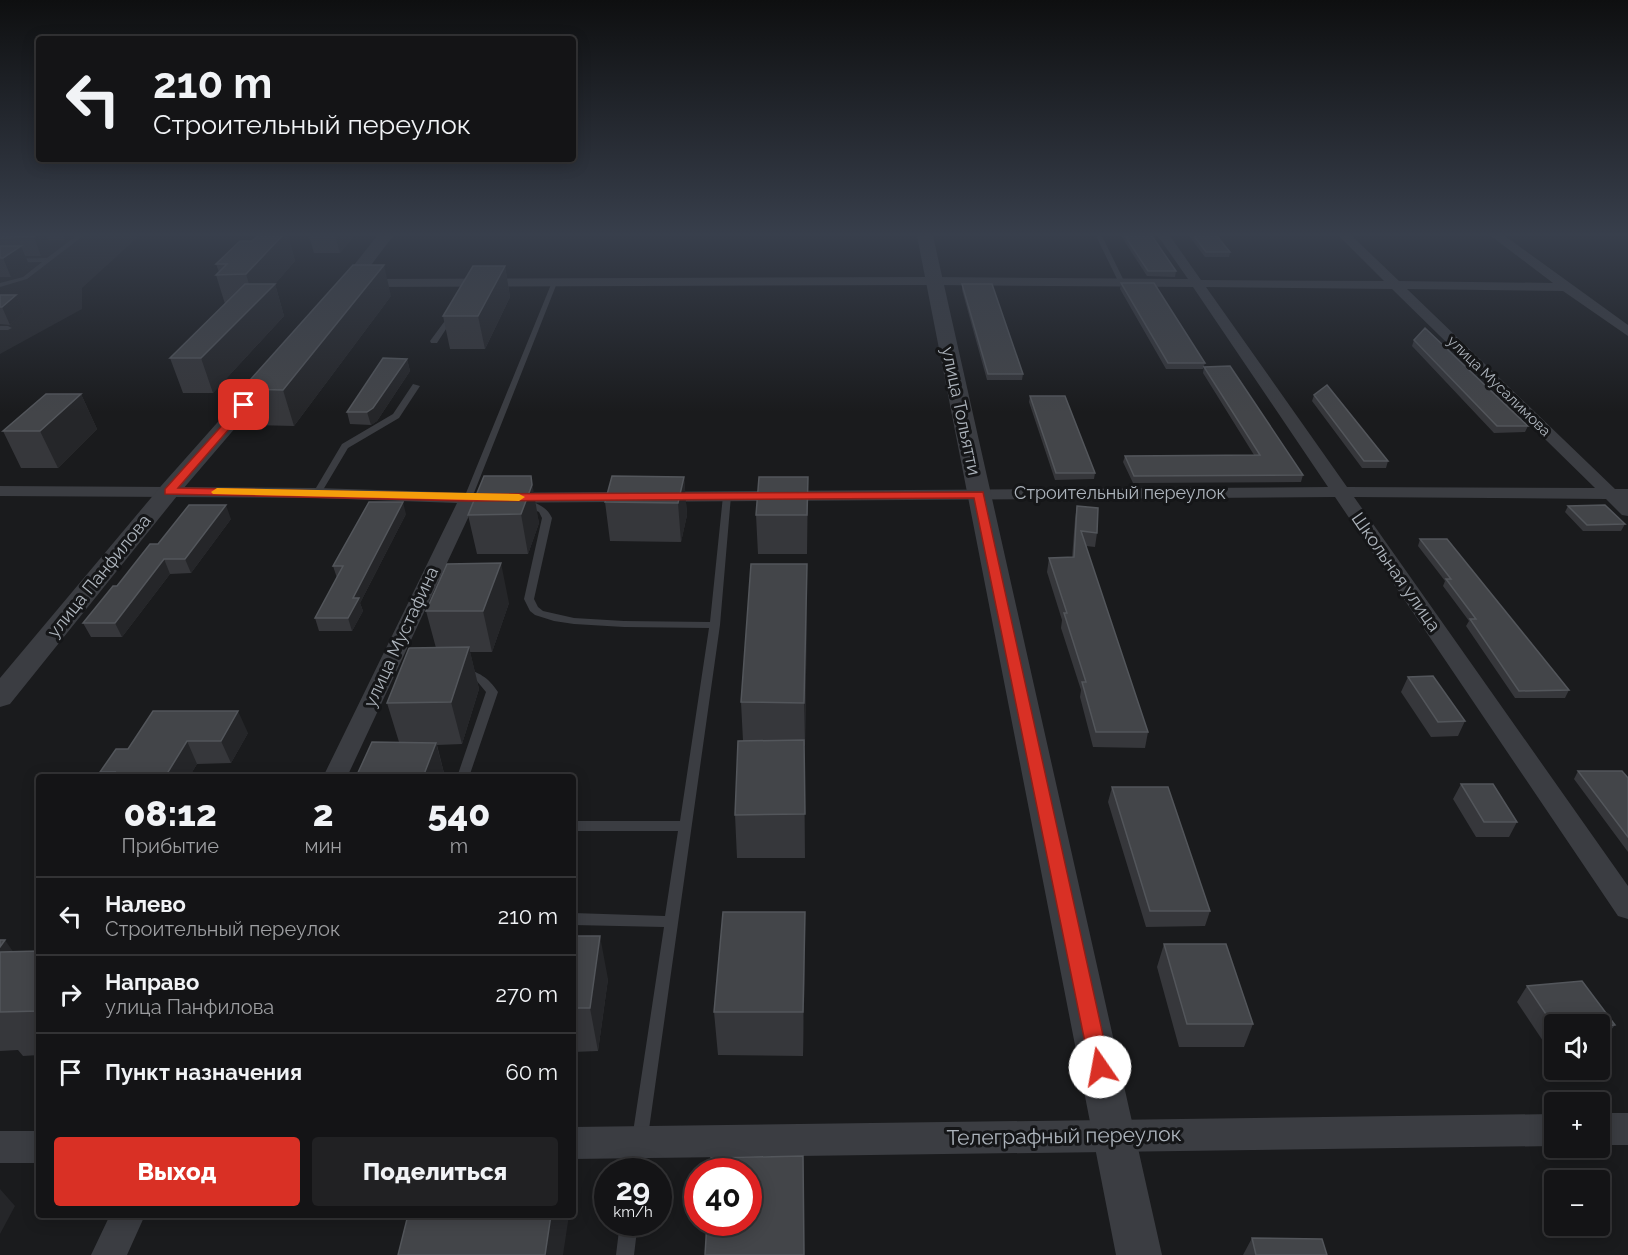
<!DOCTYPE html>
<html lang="ru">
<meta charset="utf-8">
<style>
:root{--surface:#141416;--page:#212123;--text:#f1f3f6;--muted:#9d9ea1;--line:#333335;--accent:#d93025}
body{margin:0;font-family:Raleway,sans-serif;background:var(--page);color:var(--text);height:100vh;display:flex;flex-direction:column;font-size:22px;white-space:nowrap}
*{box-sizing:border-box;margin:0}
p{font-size:20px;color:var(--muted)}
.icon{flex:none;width:33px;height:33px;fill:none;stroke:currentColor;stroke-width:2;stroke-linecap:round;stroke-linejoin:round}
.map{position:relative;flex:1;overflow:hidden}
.panel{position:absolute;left:36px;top:774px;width:540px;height:444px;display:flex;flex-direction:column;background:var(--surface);border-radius:6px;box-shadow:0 3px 15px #0003,0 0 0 2px var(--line)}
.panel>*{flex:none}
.top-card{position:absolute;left:36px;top:36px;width:540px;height:126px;border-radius:6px;box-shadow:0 3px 15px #0003,0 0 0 2px var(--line);background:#141416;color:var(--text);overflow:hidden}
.tools{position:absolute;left:1544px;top:1014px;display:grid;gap:12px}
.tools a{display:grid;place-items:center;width:66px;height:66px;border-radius:6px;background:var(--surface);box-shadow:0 3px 15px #0003,0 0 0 2px var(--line);font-size:30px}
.speed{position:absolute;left:594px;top:1158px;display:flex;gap:12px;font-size:30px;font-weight:700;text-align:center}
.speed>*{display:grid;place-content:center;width:78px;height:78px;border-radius:50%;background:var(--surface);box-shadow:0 3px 15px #0003,0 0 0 2px var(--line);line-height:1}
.speed small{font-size:15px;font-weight:400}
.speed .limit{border:9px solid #d22;background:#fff;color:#111}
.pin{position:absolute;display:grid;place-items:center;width:51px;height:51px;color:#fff;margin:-26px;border-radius:12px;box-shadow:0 3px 9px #0006}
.me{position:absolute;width:66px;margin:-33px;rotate:348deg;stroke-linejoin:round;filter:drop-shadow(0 0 4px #0008)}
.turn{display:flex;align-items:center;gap:21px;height:126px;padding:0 18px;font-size:27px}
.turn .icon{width:78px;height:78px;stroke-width:2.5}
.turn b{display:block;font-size:42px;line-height:51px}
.eta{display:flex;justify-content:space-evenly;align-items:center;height:102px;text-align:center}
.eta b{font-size:36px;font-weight:800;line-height:42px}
.action{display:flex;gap:12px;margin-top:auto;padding:12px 18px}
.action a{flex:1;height:69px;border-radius:6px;background:var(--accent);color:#fff;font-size:24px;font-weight:800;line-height:69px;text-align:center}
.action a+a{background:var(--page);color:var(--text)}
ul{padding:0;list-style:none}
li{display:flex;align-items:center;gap:18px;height:78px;padding:0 18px;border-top:2px solid var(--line)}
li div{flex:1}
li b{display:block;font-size:22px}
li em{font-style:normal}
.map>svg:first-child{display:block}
.built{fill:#26272a}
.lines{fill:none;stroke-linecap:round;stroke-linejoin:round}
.service{fill:#3b3d42;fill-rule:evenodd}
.minor{fill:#3b3d42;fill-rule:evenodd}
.tertiary{fill:#3b3d42;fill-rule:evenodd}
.wall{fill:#36373b}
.shaded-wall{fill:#252629}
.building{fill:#434549;stroke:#53565b;stroke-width:1.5}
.route{fill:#d93025;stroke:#8d1f18;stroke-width:1.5}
.slow{fill:#f59e0b}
.labels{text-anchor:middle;stroke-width:6;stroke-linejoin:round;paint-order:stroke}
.far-street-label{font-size:15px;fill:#adb4bc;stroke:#151618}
.street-label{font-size:18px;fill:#adb4bc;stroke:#151618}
.near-street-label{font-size:21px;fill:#adb4bc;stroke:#151618}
</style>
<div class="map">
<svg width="1628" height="1255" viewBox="0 0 1628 1255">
<rect width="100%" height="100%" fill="#1a1b1d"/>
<path class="built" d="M0,236H139L82,288V309L0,354Z"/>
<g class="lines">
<path class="service" d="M76,236H83L27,279L0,287V283L23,277L42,262L0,263V259L47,258Z
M1096,236H1102L1125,283L1124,284L1119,283Z
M552,282L557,283L472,498L471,500H465L464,498Z
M450,314L455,315L437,343H431L430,341Z
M0,326H8L12,328L8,330H0Z
M413,384L420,386L399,418L348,448L320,495H314L313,493L342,444L393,414Z
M727,493L731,496L720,625L643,1172H627L664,927L573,925V913L665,916L678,831H573V821H680L709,628L624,627L574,624L554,621L535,615L530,611L524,599L542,518L539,512L528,507L520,499L522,497H528C538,507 545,504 552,518L534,599L538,607L543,611L574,618L624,621L710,622L723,496Z
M462,668C479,672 488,677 498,692L469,777H457L486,692L476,680L458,675L456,672Z
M620,1222H638L634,1255H616Z"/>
<path class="minor" d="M1158,236H1170L1201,280L1384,281L1339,236H1352L1399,281L1553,283L1491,236H1505L1628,325V336L1563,291L1407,289L1615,489H1628V516L1622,515L1606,499L1354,497L1628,886V919L1618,916L1335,497L475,503L347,777H323L457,503L317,498L0,496V486L317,488L468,493L1328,487L1193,287L933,285L359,287L353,283L359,279L933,277L1188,279ZM1206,287L1392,289L1595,488L1347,487Z
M1599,1113H1628V1145H1599Z
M1554,1114V1146L573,1159V1127Z
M0,1131H39V1163H0Z
M110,1215H145L127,1255H91Z"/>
<path class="tertiary" d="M377,236H393L347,297H335L333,293L335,289Z
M917,236H933L1162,1255H1116Z
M271,368L281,374L278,378L177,496L10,704L0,707V678L161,486L264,370Z"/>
</g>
<path class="wall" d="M0,236H69L64,240H49L52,248L41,256H25L29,265L11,277H0Z
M257,236H288L295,261L275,284L284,316L213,393H183L170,358L225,304L216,275L219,272L216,264L252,241Z
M309,236H354L340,253H314Z
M1121,236H1152L1176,271L1175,277L1147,276Z
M1189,236H1217L1230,252L1229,257H1205Z
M505,266L510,297L485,349H450L443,316Z
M1121,283L1205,363L1203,369H1166L1120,289Z
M962,284L1023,374L1022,380H987L962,290Z
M0,295H16L24,312L10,325L0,324Z
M391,296L294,426L254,425L242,389Z
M1414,340L1528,426L1525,432L1494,433L1412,346Z
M407,359L410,371L377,421L371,425L350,424L347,412Z
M1204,367L1303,475L1301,482L1133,483L1123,462L1125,456L1254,455L1203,373Z
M81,394L97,429L58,468H21L3,431Z
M1314,395L1388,461L1386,468H1362L1312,401Z
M1030,396L1095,473L1094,479L1055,480L1029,402Z
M684,477L687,515L681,542L610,541L605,502Z
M808,477L807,554H758L756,515Z
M1077,506L1097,533L1095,547L1086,546L1148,732L1145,748L1093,747L1080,697L1081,690L1061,628L1062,620L1047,572L1049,558H1072L1075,519Z
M1568,506L1625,524L1621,531H1583L1565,512Z
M406,514L360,603L363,611L352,631H319L315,618L337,578L333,566Z
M537,514L539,523L528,554H477L468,515Z
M231,519L191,573L170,574L122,637H91L83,623L117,586L158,544Z
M1420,539L1569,690L1565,698H1515L1466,626L1469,621L1443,586L1445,581L1418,546Z
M509,603L492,652H470L479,689L462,744L437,745L445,777H356L399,742L387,703L436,648L426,611Z
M807,604L805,746H804L805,858H737L735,815L743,741L741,702Z
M1408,677L1465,721L1458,736L1431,737L1401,692Z
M248,733L231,763L197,764L189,777H103L100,772L128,749Z
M1578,771L1628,778V852L1574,779Z
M1461,784L1517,822L1509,837H1476L1453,799Z
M1112,787L1210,911L1205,926L1146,927L1108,802Z
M573,936L608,979L598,1051L573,1052Z
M0,940L13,952L39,951V1055L23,1056L18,1050L0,1051Z
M1164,944L1253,1024L1244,1047H1179L1157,967Z
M805,956L803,1056L718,1055L714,1012Z
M1527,986L1615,1025L1603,1040L1599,1041V1024H1554V1046L1547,1047L1517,1002Z
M1252,1238L1327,1255H1243Z"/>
<path class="shaded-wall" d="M35,236H47L52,248L41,256L34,237Z
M63,236H69L64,240Z
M282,236H288L295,261L275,284L284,316L213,393L201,358L255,304L246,274Z
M335,236H354L340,253Z
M21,246L29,265L11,277L3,258Z
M384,265L391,296L294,426L283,390Z
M505,266L510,297L485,349L478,316Z
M16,295L24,312L10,325L2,307Z
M407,359L410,371L377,421L371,425L367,412Z
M81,394L97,429L58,468L40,431Z
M531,476L539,523L528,554L521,514Z
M684,477L687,515L681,542L678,503Z
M403,502L406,514L360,603L363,611L352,631L348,618L353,598Z
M226,505L231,519L191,573L185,559Z
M164,559L170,574L122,637L115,623Z
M501,563L509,603L492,652L483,611Z
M807,564V604L805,746L804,703Z
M469,647L479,689L462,744L451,702Z
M238,711L248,733L231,763L221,741Z
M187,741L197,764L189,777H165Z
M436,743L445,777H423Z
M805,912V956L803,1056V1012Z
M600,936L608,979L598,1051L590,1008Z
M5,940L35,983L0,957V947Z
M0,1189L15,1206L0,1234Z
M551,1215H569L563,1255H545Z"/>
<path class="building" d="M0,236H35L34,237L0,238Z
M257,236H282L246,274L216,275L227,264H216L240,241H252Z
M1125,236H1152L1176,271H1148Z
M1194,236H1217L1230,252H1206Z
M0,246H21L3,258H0Z
M353,265H384L283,390L242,389Z
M473,266H505L478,316H443Z
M1121,283H1154L1205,363H1168Z
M245,284H275L201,358H170Z
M962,284H992L1023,374H988Z
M0,295H16L2,307H0Z
M1425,328L1528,426H1497L1414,340Z
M383,358L407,359L373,408L367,412H347Z
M1230,366L1303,475L1134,476L1125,456L1260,455L1204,367Z
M1327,385L1388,461H1364L1314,395Z
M46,394H81L40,431H3Z
M1030,396H1065L1095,473H1056Z
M484,476H531L532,485L521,514L468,515Z
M612,476L684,477L678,503L605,502Z
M759,477H808L807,515H756Z
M369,502H403L353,598H359L348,618H315L343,566H333Z
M189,505H226L185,559H164L115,623H83L113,586H117L150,544H158Z
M1605,505L1625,524L1587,525L1568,506Z
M1077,506L1098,508L1097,533L1081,531L1148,732H1096L1082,682H1086L1064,613H1067L1049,558L1074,557Z
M1420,539H1447L1569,690L1519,691L1470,619H1476L1446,579H1451Z
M501,563L483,611H426L447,564Z
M751,564H807L804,703L741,702Z
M469,647L451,702L387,703L409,648Z
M1433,676L1465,721L1438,722L1408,677Z
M153,711H238L221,741H187L165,777H112L115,772H100L116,749H128Z
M804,740L805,814L735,815L738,741Z
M372,742L436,743L423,777H356Z
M1578,771H1622L1628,778V837Z
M1461,784H1493L1517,822H1484Z
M1112,787H1168L1210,911H1150Z
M723,912H805L803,1012H714Z
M573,936H600L590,1008H573Z
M0,940H5L0,947Z
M1164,944H1226L1253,1024H1187Z
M39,951V1011L0,1012V952Z
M1582,981L1615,1025L1599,1027V1024H1554V1026L1527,986Z
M803,1156L804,1255H705L707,1222H748V1172H710L711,1158Z
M408,1215H551L545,1255H398Z
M1252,1238L1322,1239L1327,1255H1256Z"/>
<linearGradient id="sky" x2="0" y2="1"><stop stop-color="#0e0f10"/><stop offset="0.57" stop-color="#383f4c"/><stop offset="1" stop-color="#383f4c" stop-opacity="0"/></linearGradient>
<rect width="1628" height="412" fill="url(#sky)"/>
<path class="route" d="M244,401L249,405L248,407L178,488L468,494L983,492L1110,1067L1107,1074L1100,1076L1093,1074L1090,1067L974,498L468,501L165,494V489Z"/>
<path class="slow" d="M217,488L519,494L525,497L519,501L213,494L211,492Z"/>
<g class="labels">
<g class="far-street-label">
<text transform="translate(1499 386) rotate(44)" y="5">улица Мусалимова</text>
</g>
<g class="street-label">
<text transform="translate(961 411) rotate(78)" y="6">улица Тольятти</text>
<text x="1120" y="499">Строительный переулок</text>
<text transform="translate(1396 572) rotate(55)" y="6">Школьная улица</text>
<text transform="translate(99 576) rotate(-51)" y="6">улица Панфилова</text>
<text transform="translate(401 637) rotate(-65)" y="6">улица Мустафина</text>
</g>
<g class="near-street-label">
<text transform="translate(1064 1136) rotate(-1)" y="7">Телеграфный переулок</text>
</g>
</g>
</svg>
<div class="tools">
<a><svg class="icon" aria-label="sound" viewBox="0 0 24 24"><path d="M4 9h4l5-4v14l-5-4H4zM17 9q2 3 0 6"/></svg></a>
<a>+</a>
<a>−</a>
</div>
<div class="speed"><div>29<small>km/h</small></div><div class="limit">40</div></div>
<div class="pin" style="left:244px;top:405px;background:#d93025"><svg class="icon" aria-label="arrive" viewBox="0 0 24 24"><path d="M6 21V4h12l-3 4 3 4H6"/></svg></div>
<svg class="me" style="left:1100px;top:1067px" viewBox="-20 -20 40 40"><circle r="19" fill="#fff"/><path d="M0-13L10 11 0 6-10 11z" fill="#d93025"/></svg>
<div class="top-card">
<div class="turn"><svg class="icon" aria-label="left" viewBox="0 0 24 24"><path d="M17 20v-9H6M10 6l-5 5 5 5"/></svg><div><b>210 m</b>Строительный переулок</div></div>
</div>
<section class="panel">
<div class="eta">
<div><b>08:12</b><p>Прибытие</p></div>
<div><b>2</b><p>мин</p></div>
<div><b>540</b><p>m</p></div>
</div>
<ul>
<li><svg class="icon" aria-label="left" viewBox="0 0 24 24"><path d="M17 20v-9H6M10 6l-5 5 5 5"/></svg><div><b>Налево</b><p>Строительный переулок</p></div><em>210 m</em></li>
<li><svg class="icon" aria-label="right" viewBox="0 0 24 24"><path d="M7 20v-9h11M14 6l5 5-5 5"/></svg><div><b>Направо</b><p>улица Панфилова</p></div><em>270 m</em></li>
<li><svg class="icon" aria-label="arrive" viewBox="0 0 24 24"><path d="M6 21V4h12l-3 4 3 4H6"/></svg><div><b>Пункт назначения</b></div><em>60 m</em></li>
</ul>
<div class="action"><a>Выход</a><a>Поделиться</a></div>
</section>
</div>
